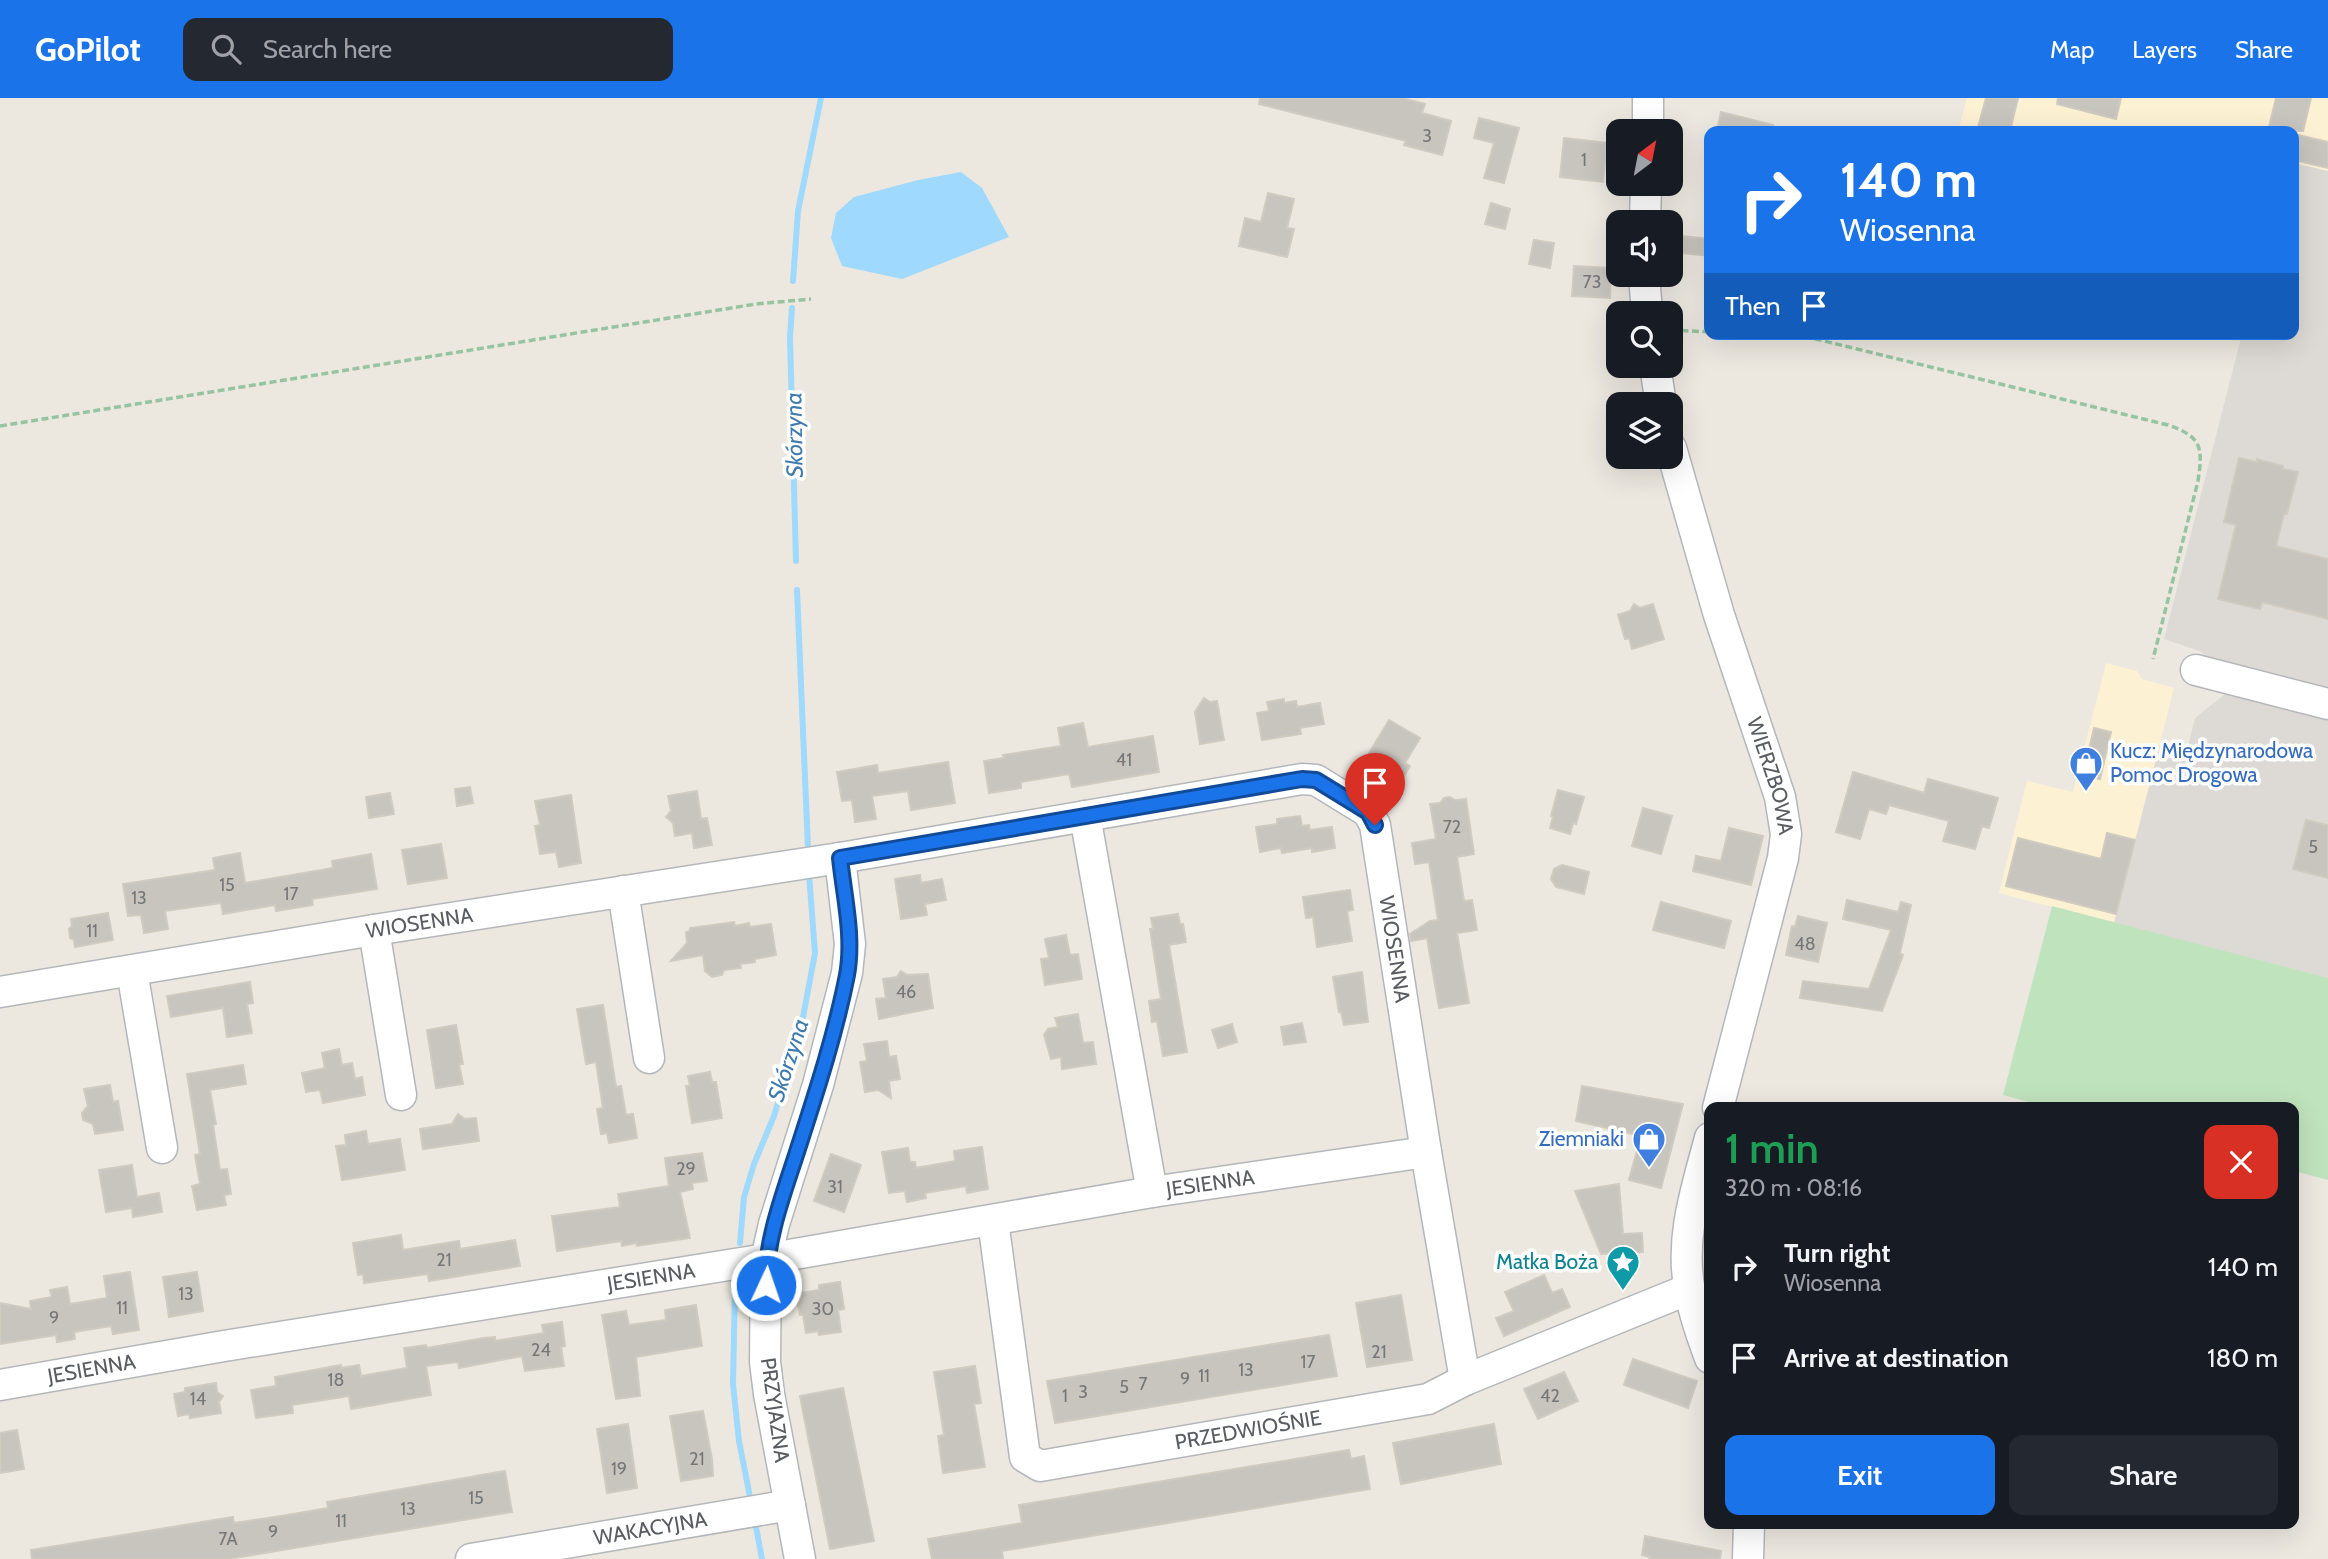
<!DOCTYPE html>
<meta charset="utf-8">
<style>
:root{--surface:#171b24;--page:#242831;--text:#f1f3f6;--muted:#9ea1a6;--accent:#1a73e8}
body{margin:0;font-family:Cabin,sans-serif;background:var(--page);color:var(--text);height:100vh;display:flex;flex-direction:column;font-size:26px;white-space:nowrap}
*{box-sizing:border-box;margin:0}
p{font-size:23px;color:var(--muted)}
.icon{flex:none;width:38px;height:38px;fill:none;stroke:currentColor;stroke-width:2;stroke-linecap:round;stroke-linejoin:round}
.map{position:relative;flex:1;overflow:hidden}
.sheet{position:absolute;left:1704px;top:1004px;width:595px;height:427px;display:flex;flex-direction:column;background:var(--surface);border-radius:14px;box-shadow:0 7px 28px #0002}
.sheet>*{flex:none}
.guide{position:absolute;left:1704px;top:28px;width:595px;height:214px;border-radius:14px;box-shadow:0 7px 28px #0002;background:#1a73e8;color:#fff;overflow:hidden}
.needle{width:46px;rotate:32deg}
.buttons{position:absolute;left:1606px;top:21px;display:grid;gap:14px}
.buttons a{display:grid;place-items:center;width:77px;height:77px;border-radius:14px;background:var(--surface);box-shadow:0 7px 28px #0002;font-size:35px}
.pin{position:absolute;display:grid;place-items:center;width:60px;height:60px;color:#fff;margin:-72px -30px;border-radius:50% 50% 50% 0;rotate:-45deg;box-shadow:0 0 7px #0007}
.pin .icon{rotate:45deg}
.me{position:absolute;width:77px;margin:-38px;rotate:3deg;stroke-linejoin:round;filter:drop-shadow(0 0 5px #0008)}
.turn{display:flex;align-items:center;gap:24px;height:147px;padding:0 21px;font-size:32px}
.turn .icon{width:91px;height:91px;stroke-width:2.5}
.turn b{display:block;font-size:49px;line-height:60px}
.then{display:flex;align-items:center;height:66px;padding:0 21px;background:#0003;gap:14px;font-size:26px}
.round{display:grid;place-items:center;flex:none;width:74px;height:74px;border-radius:14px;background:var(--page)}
.head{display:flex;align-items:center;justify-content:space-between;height:119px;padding:0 21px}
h1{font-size:42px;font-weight:600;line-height:52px;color:#1e9e55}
.action{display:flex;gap:14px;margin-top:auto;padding:14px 21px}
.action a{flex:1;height:80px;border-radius:14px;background:var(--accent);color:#fff;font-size:28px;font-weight:600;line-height:80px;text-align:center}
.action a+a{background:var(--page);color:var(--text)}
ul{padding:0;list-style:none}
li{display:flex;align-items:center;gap:21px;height:91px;padding:0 21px}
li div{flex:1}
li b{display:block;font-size:26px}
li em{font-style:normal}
header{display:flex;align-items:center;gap:42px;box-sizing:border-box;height:98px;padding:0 35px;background:var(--accent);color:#fff}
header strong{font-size:33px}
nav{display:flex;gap:38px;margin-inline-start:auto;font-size:24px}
.search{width:490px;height:63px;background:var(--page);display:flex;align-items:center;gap:18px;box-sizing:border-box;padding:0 24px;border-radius:14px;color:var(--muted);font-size:26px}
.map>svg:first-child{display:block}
.commercial{fill:#fdf1d4}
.industrial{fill:#dddad5}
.green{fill:#bfe3bd}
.water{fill:#9fd9fd}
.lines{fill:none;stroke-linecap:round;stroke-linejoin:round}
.stream{stroke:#9fd9fd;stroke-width:6}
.building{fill:#c8c5bf;stroke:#d0cabf;stroke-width:2}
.minor-casing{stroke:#b3b7bb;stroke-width:33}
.path{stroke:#96c4a1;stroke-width:3.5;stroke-dasharray:7 3.5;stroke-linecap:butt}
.minor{stroke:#fff;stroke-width:30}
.route-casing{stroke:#114b97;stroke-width:18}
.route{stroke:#1a73e8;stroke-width:12}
.labels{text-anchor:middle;stroke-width:7;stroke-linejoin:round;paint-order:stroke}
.number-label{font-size:18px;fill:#757778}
.shop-label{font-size:21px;fill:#366cbe;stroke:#fff;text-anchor:start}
.street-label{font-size:21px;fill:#595d61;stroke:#fff}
.culture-label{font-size:21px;fill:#0d838f;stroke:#fff;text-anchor:end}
.water-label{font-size:23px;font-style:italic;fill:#3e7aad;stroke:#fff}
</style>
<header>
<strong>GoPilot</strong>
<div class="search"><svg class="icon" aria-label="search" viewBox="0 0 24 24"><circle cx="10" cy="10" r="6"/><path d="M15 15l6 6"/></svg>Search here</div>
<nav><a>Map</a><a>Layers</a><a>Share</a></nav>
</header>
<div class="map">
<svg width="2328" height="1461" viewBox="0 0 2328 1461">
<rect width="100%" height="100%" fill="#ece8e0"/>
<path class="commercial" d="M1967,0H2328V73L2294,65V33H1958Z
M2106,565L2137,573L2142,581L2174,590L2114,825L1999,795L2027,683L2073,694Z"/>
<path class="industrial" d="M2294,65L2328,73V590L2207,559L2200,553L2164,541L2242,236H2294Z
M2225,596L2328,623V880L2114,825L2159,650L2186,657L2195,620Z"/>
<path class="green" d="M2052,808L2328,880V1082L2294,1073V1010H2050L2003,997Z"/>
<path class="water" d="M961,74L982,90L1009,139L902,181L842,168L831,140L836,115L854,99L918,82Z"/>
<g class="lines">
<path class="stream" d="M793,183L798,113L821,0
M792,210L790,239L796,463
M797,492L808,750
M740,1145L744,1099L754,1066L774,1018L803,919L815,855L809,776
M735,1187L733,1286L739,1343L751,1404
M756,1429L762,1461"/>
</g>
<path class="building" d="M1260,0H1402L1425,6L1422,15L1451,23L1442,57L1404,47L1406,43L1259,6Z
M1986,0H2018L2010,33H1977Z
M2058,0H2121L2116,21L2057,6Z
M2276,0H2311L2303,33H2268Z
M1721,14L1773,27V33H1717Z
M1479,20L1519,30L1504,85L1484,80L1494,45L1474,40Z
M2294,36L2328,44V70L2294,62Z
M1564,40L1607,45L1603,84L1560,79Z
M1268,95L1294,101L1287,130L1294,131L1287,159L1239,148L1245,120L1261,124Z
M1491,105L1510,111L1505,131L1485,126Z
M1671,137L1710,141V158L1671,154Z
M1534,142L1554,145L1550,170L1529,166Z
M1574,168L1611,170L1610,200L1572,198Z
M2239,360L2257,364V361L2283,368V371L2298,374L2287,416H2284L2276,448L2328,461V521L2262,504L2260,511L2218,501L2236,427L2224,424Z
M1634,506L1640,510L1653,506L1664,541L1632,551L1629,540L1625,541L1618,517L1630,513Z
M1204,600L1210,604L1217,603L1224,642L1200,646L1195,614Z
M1284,601V605L1296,603L1297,609L1320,605L1324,626L1300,630L1301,636L1262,642L1257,615L1269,613L1267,604Z
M1389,622L1420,640L1405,665L1410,668L1396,691L1378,680L1386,668L1368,657Z
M1083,625L1088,649L1153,638L1159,674L1072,689L1069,676L1021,684V690L989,695L984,663L1004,660L1003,657L1061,648L1058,630Z
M2094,630L2111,634L2100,681L2083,677Z
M948,664L955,705L911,712L908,693L872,698L876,721L855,724L852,702L842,703L837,674L877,667L878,675Z
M1853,674L1924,695L1928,681L1998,700L1989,730L1982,728L1975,751L1943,743L1949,723L1889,707L1886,716L1869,711L1860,741L1836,734Z
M470,689L473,705L457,708L455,691Z
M1558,692L1584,699L1576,726L1573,725L1570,736L1550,730L1553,719L1551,718Z
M697,693L701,721L707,720L712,747L694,750L692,735L675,738L673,725L666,719L671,713L668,698Z
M390,695L394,716L369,720L366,699Z
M571,697L581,765L559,769L556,754L540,756L535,728L540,727L535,703Z
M1450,699L1455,702L1466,701L1474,756L1457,759L1464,803L1472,802L1477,832L1457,835L1469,905L1439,910L1427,840L1411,843L1410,836L1430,823L1438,822L1429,764L1415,766L1412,745L1436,741L1430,706L1440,705L1444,700Z
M1643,710L1672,718L1661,756L1632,748Z
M1300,718L1302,728L1309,727L1310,732L1332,729L1335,750L1312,754V750L1282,755L1281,750L1260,754L1256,729L1277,726V721Z
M2306,722L2328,727V780L2293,771Z
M1729,730L1763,738L1751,787L1693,773L1696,758L1721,763Z
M2107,735L2135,742L2116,816L2006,788L2018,740L2101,761Z
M441,746L447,780L408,786L402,752Z
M240,755L245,785L333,770L332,763L371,756L377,791L312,801L313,807L276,813L275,807L223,816L221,805L165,813L168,831L144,835L141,817L128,818L123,786L215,772L213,760Z
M1562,767L1589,774L1584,796L1556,789L1551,781L1554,771Z
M920,777L921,785L942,781L946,802L925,806L927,817L901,821L895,781Z
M1350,792L1353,812L1347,813L1352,843L1317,849L1313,819L1306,820L1303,799Z
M1847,802L1898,814L1901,804L1911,807L1900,855L1903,857L1882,913L1800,900L1803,883L1869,891L1891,832L1843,821Z
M1661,804L1731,823L1724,850L1653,832Z
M108,815L113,842L75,849L74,842L70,840L69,831L72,828L71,821Z
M1178,816L1180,826H1183L1186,844L1169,847L1187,954L1163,958L1157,923L1152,924L1149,903L1161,901L1150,831H1153L1151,820Z
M1798,818L1827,825L1818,864L1786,857L1792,828L1795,829Z
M734,824L735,828L749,825L750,829L771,826L776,857L755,861V864L740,866L741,870L724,872L722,877L712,879L705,873L703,857L671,863L687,845L686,834L690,833V830Z
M1066,837L1070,857L1078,856L1082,881L1045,887L1041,861L1049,860L1045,841Z
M901,873L907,877L928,876L933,910L879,921L876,901L886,900L883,881L897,879Z
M1362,874L1368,924L1344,927L1341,914H1339L1333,879Z
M250,884L253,905L247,906L252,935L227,939L223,910L171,919L167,898Z
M603,907L616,989L621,988L626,1017L633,1016L637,1040L609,1045L607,1035L601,1036L597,1011L603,1010L596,964L586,966L577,911Z
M1078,916L1083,945L1093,944L1096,966L1062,971L1061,959L1051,961L1044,937L1048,931L1058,929L1055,920Z
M1302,925L1306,944L1284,947L1281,929Z
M1232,926L1237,944L1218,950L1212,932Z
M456,927L463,966H459L463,986L436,990L427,932Z
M887,943L889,959L896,958L900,981L889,983L891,1000L878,992L865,994L860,964L867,963L864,946Z
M339,951L342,967L352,965L355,981L362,979L365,997L323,1005L320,992L306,994L302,975L325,970L322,955Z
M243,967L246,986L210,992L216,1026L213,1027L220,1072L227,1071L231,1096L224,1097L226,1107L197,1112L192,1088L200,1086L195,1057L200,1056L187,976Z
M710,974L712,984H716L722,1020L692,1025L686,988H690L688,978Z
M110,987L113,1004L118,1003L123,1032L95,1036L93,1026L83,1022L82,1015L88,1008L84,991Z
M1582,988L1683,1006L1661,1090L1629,1082L1641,1038L1576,1023Z
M458,1016L465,1021L476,1020L479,1043L423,1051L420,1031L452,1026Z
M366,1033L368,1046L400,1041L405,1072L342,1082L336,1048L346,1047L345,1037Z
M982,1049L988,1091L967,1095L966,1088L925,1095L926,1100L907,1104L905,1093L889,1095L882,1054L908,1050L910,1064H915L916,1070L955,1063L954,1053Z
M702,1055L707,1083L692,1085L693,1091L680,1094L690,1140L637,1148L636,1145L622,1148L621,1143L557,1153L552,1118L620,1109L618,1096L669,1088L665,1060Z
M831,1056L861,1067L844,1114L814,1103Z
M132,1067L137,1099L159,1095L162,1114L133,1119L132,1110L106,1114L99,1072Z
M1619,1086L1623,1136L1642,1135L1643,1154L1601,1156L1575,1093Z
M401,1137L403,1152L459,1143L460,1151L515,1142L520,1168L429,1183L428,1176L364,1185L363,1176L358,1177L353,1145Z
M130,1174L139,1232L113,1236L111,1228L74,1234L75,1241L57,1244L56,1237L0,1246V1205L31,1211L30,1203L52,1199L50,1192L67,1189L70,1206L107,1200L104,1178Z
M197,1174L203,1213L169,1219L163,1179Z
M1544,1177L1552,1195L1562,1191L1570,1209L1504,1238L1496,1220L1514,1213L1505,1194Z
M840,1184L844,1211L838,1212L841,1234L819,1237L818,1233L806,1235L803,1217H800L797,1201L801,1200L800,1195L819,1192V1187Z
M1401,1197L1412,1262L1367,1269L1356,1205Z
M696,1207L702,1248L636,1259L640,1298L616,1301L602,1217L626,1213L629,1227L666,1222L665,1212Z
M562,1224L565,1248L561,1249L564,1268L525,1273L522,1258L459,1270L458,1264L426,1268L431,1297L351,1311L349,1298L292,1307L293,1315L256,1320L251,1292L276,1288L275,1279L341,1267V1270L359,1267L361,1278L407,1270L404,1250L426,1247L427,1250L484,1240L495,1239V1243L544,1235L542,1227Z
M1329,1237L1337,1278L1055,1325L1047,1283Z
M1633,1261L1697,1283L1688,1310L1624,1287Z
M975,1268L981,1305L974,1306L985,1369L943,1375L938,1338L944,1337L934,1274Z
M1564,1274L1578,1303L1538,1321L1524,1291Z
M216,1285L217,1294L223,1298L219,1304L221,1315L190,1320L189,1316L178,1318L174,1296L185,1294V1290Z
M843,1290L874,1443L830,1451L800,1298Z
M703,1313L712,1361L713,1378L681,1383L670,1318Z
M628,1326L637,1390L607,1395L597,1331Z
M1494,1326L1501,1366L1401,1386L1393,1345Z
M17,1332L24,1371L0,1375V1335Z
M1349,1352L1351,1361L1364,1358L1370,1391L1002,1453L1003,1461H932L928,1441L1022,1425L1019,1407Z
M505,1373L512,1414L228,1461H32L31,1452L233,1419L234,1425L281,1418L328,1410L327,1404Z
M1645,1438L1721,1453L1720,1461H1649L1650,1459L1642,1457Z"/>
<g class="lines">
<defs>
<g id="minor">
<path d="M1648,0V33"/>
<path d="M1645,124L1646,86"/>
<path d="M1644,177L1647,215"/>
<path d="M1655,268L1661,306"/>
<path id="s1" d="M1671,350L1719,517L1780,699L1786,736L1783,760L1718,1010"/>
<path d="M2196,572L2328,606"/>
<path d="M1085,718L1152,1094"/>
<path d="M623,793L649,960"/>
<path d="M374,832L401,997"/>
<path d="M132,873L162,1050"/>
<path id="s2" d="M0,894L374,832L840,760L1302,681L1316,682L1368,714L1375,727L1426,1054L1465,1282"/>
<path d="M1710,1040C1697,1089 1679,1141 1690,1193C1694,1216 1702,1238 1710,1260"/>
<path id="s3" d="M993,1123L1025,1359L1040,1368L1428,1301L1465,1282L1689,1191"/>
<path id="s4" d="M0,1287L224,1248L766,1161L1152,1094L1426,1054"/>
<path id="s5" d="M471,1461L790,1407"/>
<path d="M800,1461L769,1296L765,1264L766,1161L774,1126L818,987L847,875L850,846L840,760"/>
<path d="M1748,1461L1749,1426"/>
</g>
</defs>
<use href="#minor" class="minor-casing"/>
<path class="path" d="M1671,232L1710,234
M1752,236L1812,240L2168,327C2202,339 2203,349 2198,383L2153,561
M0,328L756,206L811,201"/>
<use href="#minor" class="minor"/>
</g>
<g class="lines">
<defs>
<path id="route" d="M766,1187C766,1142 782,1100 796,1057C815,998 835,938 847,877C854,839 844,798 840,760L1302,681L1316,682L1368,714L1375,727"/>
</defs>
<use href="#route" class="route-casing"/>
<use href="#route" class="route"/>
</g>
<defs>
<symbol id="shop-pin" viewBox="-11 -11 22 30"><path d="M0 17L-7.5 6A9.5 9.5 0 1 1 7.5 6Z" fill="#3f7fe0" stroke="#fff"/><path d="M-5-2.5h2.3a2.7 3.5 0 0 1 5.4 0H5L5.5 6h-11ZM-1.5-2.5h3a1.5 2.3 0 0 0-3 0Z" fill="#fff"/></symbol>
<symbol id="sight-pin" viewBox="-11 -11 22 30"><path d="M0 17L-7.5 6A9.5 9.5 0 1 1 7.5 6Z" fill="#0f9aa8" stroke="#fff"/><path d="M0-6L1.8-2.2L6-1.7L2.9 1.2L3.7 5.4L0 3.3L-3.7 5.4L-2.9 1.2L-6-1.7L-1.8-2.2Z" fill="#fff"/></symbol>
</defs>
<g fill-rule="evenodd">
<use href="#shop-pin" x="2067" y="646" width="38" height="52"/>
<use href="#shop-pin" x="1630" y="1022" width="38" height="52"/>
<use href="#sight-pin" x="1604" y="1145" width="38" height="52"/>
</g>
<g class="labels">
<g class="number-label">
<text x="1427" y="44">3</text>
<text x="1584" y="68">1</text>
<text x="1592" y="190">73</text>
<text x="1124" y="668">41</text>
<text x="1452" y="735">72</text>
<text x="2313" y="755">5</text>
<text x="227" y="793">15</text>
<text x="291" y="802">17</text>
<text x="139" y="806">13</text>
<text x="92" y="839">11</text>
<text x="1805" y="852">48</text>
<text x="906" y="900">46</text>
<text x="686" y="1077">29</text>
<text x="835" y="1095">31</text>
<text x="444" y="1168">21</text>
<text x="186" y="1202">13</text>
<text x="122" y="1216">11</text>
<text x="823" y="1217">30</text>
<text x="54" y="1226">9</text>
<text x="541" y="1258">24</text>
<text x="1379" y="1260">21</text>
<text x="1308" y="1270">17</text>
<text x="1246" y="1278">13</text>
<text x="1204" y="1284">11</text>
<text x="1185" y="1287">9</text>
<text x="336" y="1288">18</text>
<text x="1143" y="1292">7</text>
<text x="1124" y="1295">5</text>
<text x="1083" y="1300">3</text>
<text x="1065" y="1304">1</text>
<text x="1550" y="1304">42</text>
<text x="198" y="1307">14</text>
<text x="697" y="1367">21</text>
<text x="619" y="1377">19</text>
<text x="476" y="1406">15</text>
<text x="408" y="1417">13</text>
<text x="341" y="1429">11</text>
<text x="273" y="1440">9</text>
<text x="228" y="1447">7A</text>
</g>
<g class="shop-label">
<text x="2110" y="660">Kucz: Międzynarodowa<tspan x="2110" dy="24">Pomoc Drogowa</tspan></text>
<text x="1624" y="1048" text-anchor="end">Ziemniaki</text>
</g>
<g class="street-label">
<text dy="7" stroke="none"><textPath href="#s1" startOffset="343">WIERZBOWA</textPath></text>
<text dy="7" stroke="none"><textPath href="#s2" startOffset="425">WIOSENNA</textPath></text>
<text dy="7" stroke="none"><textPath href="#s2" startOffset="1535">WIOSENNA</textPath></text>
<text dy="7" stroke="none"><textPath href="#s4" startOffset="1227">JESIENNA</textPath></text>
<text dy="7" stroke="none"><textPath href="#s4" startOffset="660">JESIENNA</textPath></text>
<text dy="7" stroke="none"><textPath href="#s4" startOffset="93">JESIENNA</textPath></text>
<text transform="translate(775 1312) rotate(82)" y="7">PRZYJAZNA</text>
<text dy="7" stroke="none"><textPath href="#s3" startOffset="467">PRZEDWIOŚNIE</textPath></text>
<text dy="7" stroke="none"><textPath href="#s5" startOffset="182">WAKACYJNA</textPath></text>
</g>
<g class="culture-label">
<text x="1598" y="1171">Matka Boża</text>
</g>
<g class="water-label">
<text transform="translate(794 337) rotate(-91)" y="8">Skórzyna</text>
<text transform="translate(788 962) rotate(-72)" y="8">Skórzyna</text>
</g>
</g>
</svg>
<div class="buttons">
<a><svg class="needle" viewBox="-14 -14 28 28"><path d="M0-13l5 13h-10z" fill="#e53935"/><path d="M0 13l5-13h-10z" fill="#9ea1a6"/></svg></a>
<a><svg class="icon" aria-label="sound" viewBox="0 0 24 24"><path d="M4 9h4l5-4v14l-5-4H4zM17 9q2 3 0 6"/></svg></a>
<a><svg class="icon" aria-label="search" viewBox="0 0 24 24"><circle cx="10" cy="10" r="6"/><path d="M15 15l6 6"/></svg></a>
<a><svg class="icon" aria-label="layers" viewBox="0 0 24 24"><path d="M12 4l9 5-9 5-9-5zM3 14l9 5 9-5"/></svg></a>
</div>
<div class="pin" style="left:1375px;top:727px;background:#d93025"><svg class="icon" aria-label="arrive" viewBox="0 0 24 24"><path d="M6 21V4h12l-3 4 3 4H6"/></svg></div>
<svg class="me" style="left:766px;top:1187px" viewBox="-20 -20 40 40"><circle r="17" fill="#1a73e8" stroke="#fff" stroke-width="3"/><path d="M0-11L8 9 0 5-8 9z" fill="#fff"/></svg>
<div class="guide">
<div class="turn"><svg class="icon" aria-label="right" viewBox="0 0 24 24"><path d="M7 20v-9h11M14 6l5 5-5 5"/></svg><div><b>140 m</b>Wiosenna</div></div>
<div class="then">Then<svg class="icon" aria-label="arrive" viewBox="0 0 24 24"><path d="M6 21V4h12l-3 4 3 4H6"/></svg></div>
</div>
<section class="sheet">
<div class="head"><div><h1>1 min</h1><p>320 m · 08:16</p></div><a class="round" style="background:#d93025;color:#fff"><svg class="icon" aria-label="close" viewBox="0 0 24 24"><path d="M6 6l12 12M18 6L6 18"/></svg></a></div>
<ul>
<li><svg class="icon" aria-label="right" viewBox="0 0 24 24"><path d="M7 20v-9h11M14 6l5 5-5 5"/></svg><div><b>Turn right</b><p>Wiosenna</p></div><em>140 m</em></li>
<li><svg class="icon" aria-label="arrive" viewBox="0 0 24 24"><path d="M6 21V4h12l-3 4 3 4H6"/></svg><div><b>Arrive at destination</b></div><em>180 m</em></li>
</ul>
<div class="action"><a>Exit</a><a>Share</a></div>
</section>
</div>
